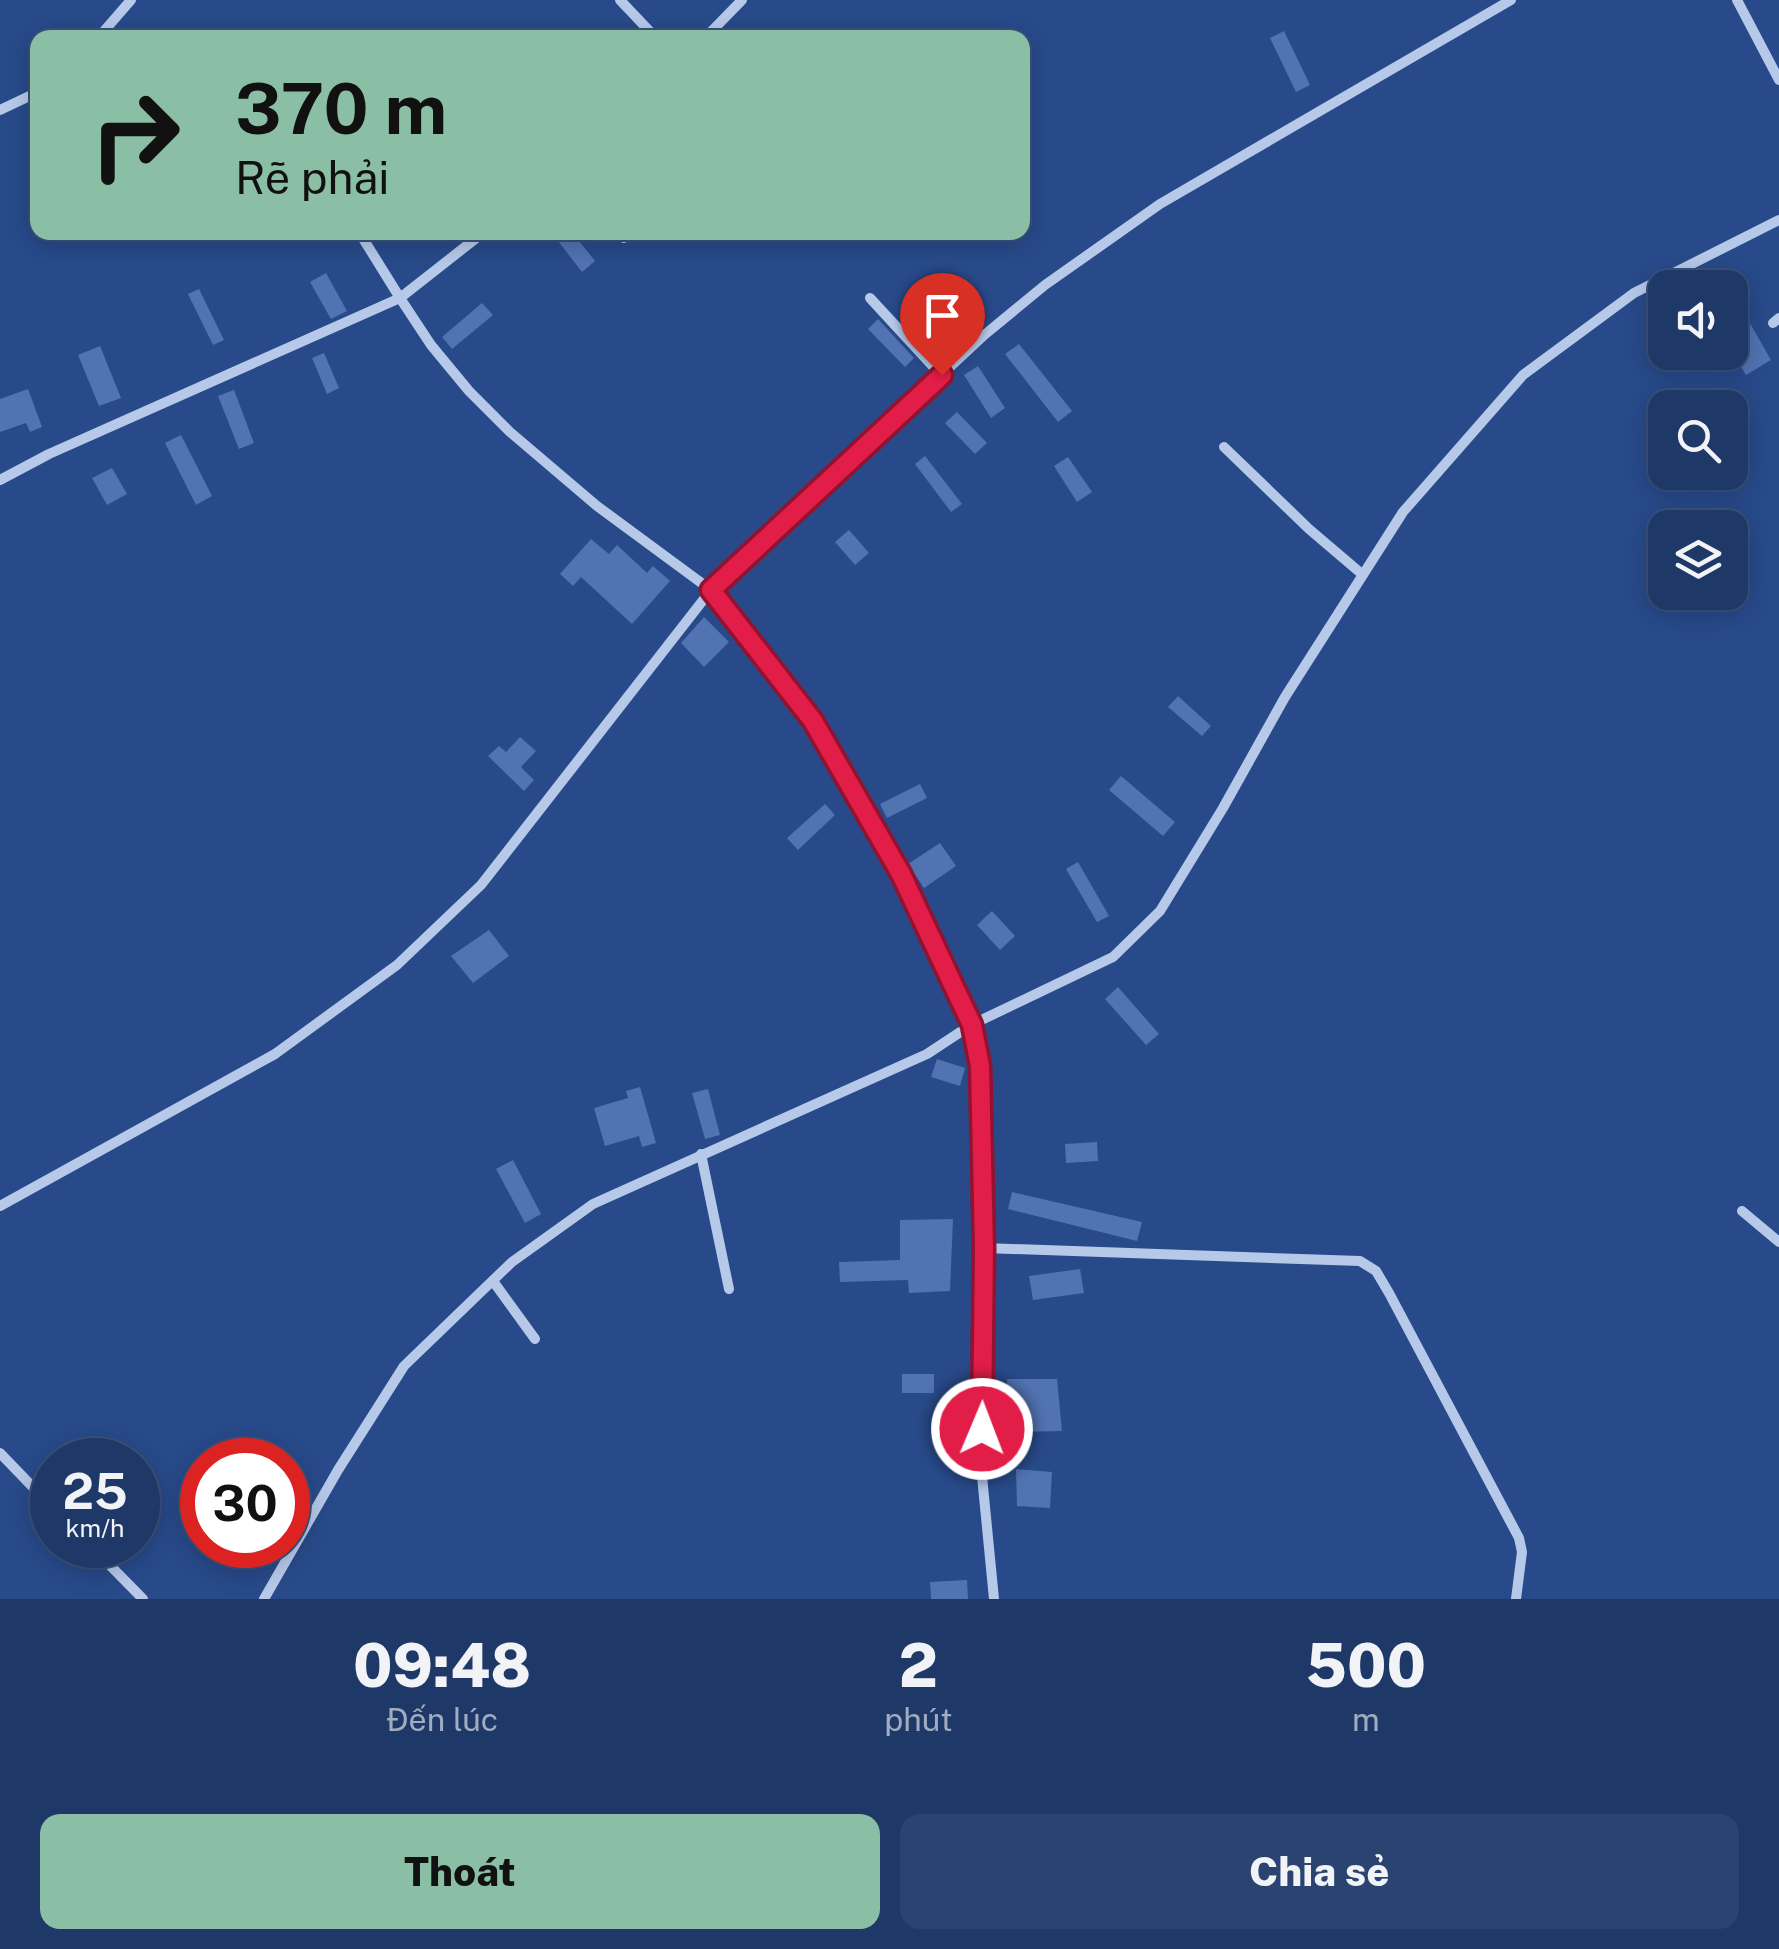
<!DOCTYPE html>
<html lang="vi">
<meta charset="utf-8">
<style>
:root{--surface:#1e3868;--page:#2b4371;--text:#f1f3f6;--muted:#a1acc0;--line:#3c527c;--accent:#8abfa5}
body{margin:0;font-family:"Public Sans",sans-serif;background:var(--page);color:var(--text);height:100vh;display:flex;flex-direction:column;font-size:38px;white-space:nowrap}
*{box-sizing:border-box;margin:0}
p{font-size:32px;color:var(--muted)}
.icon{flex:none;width:55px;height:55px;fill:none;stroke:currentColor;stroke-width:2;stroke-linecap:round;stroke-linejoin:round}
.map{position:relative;height:1599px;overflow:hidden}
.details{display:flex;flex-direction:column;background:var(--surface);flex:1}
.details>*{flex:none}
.hud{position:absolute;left:30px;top:30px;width:1000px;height:210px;border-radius:20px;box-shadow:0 5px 25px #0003,0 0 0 2px var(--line);background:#8abfa5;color:#111;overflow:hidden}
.tools{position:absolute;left:1648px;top:270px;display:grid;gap:20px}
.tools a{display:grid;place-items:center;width:100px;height:100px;border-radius:20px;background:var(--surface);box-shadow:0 5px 25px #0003,0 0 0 2px var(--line);font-size:50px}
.speed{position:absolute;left:30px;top:1438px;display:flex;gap:20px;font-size:50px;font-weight:700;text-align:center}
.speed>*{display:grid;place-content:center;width:130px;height:130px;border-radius:50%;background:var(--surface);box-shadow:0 5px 25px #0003,0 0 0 2px var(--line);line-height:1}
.speed small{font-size:25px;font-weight:400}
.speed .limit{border:15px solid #d22;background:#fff;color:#111}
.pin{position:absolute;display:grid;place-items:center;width:85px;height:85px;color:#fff;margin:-102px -42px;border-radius:50% 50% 50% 0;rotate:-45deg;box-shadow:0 0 10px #0007}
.pin .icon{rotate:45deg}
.me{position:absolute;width:110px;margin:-55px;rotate:1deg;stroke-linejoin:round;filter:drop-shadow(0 0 8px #0008)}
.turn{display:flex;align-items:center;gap:35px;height:210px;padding:0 40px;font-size:45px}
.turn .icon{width:130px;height:130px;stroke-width:2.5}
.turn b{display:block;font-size:70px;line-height:85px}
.eta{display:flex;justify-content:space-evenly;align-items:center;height:170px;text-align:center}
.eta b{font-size:60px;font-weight:800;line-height:70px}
.primary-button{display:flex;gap:20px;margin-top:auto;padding:20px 40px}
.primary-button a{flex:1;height:115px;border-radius:20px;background:var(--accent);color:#111;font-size:40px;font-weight:800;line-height:115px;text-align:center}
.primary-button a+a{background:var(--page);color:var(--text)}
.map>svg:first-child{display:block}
.building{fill:#5173b2}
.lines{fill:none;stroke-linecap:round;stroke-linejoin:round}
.minor{stroke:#b6c9e9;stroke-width:10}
.route-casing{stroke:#92132f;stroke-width:25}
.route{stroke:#e11d48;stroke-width:18}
</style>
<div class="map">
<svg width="1779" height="1599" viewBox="0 0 1779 1599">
<rect width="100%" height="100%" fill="#284a8a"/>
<path class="building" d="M1284,31L1310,85L1296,92L1270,38Z
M551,232H572L595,261L582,272Z
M326,273L347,311L331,319L310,282Z
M199,289L224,340L213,345L188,294Z
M482,303L493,315L452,349L442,337Z
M1739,304L1771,360L1746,375L1730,348V309Z
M878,319L914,358L905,367L868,329Z
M1019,344L1072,411L1058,422L1005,354Z
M100,346L121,398L99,406L78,355Z
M324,353L339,388L327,394L312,358Z
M978,366L1005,408L991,418L964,375Z
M28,389L42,427L30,432L26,423L0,432V399Z
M234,390L254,443L239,449L218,396Z
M957,412L987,443L975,454L945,423Z
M181,435L212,496L196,505L165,443Z
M925,456L962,504L951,512L915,464Z
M1068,457L1092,492L1077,502L1054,466Z
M112,468L127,494L107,505L92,478Z
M849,530L869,553L855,565L835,542Z
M591,539L609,554L617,545L647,573L653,566L670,581L632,624L581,577L573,586L560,574Z
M704,617L729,642L704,667L681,643Z
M1178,696L1211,726L1202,736L1168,707Z
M520,737L536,751L521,767L534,780L524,791L488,756L499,746L506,752Z
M1121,776L1175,822L1163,836L1109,790Z
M920,784L927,798L887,818L880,804Z
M825,804L835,815L798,850L787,838Z
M940,843L956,866L924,888L908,864Z
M1078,862L1109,916L1097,922L1066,869Z
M992,911L1015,936L1000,950L977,925Z
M489,930L509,956L473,983L451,956Z
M1118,987L1159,1034L1146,1045L1105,999Z
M937,1059L965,1068L960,1086L931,1077Z
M640,1087L656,1143L642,1147L639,1136L605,1146L594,1108L628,1098L626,1091Z
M708,1089L720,1135L705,1139L692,1093Z
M1097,1142L1098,1161L1066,1163L1065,1144Z
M513,1160L541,1214L525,1223L496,1169Z
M1012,1192L1142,1222L1137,1241L1008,1209Z
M953,1219L950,1291L909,1293L908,1280L840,1282L839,1262L900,1260V1220Z
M1080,1269L1084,1293L1033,1300L1029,1276Z
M902,1374H934V1393H902Z
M1007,1379H1057L1062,1431L1019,1432L1017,1398H1008Z
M1016,1469L1052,1472L1050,1508L1017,1506Z
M967,1580L968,1599H931L930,1582Z"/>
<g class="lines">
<path class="minor" d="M620,0L656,38
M1737,0L1779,80
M98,38L131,0
M705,38L742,0
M0,110L38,92
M484,232L400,298L431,345L469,391L510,432L597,506L711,590L813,721L901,874L971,1025L1113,957L1160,911L1223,808L1285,697L1403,512L1523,375L1634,293L1779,220
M619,232L624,238
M870,298L941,375
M1773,323L1779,318
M1224,447L1309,529L1363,575
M0,480L49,454L400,298L359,232
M701,1154L729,1289
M0,1206L275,1054L397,965L481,885L711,590L983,336L1045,285L1160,204L1511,0
M1742,1211L1779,1242
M984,1248L1360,1261L1376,1271L1389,1293L1519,1538L1522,1552L1516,1599
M493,1281L535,1339
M0,1453L52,1507
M90,1545L143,1599
M264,1599L338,1470L404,1366L512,1262L593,1204L927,1054L971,1025L980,1066L984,1248L981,1466L994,1599"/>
</g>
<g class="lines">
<defs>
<path id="route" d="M942,375L711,590L813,721L901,874L972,1025L980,1066L984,1248L982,1429"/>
</defs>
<use href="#route" class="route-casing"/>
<use href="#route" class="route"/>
</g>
</svg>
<div class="tools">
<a><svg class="icon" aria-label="sound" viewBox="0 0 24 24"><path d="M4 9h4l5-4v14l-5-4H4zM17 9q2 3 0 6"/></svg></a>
<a><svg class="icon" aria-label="search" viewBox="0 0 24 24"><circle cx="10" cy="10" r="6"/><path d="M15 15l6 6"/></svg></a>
<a><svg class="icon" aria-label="layers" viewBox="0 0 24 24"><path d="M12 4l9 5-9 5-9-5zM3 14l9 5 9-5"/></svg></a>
</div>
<div class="speed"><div>25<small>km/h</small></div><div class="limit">30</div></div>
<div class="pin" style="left:942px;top:375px;background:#d93025"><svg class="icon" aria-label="arrive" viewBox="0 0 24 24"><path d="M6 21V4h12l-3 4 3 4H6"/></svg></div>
<svg class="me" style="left:982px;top:1429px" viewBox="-20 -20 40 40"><circle r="17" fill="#e11d48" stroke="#fff" stroke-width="3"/><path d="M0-11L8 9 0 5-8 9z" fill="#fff"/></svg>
<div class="hud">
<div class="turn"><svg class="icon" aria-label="right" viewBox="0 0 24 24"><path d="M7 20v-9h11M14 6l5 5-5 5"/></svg><div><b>370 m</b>Rẽ phải</div></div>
</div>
</div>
<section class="details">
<div class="eta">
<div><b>09:48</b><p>Đến lúc</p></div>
<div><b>2</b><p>phút</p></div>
<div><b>500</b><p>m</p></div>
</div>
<div class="primary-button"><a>Thoát</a><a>Chia sẻ</a></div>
</section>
